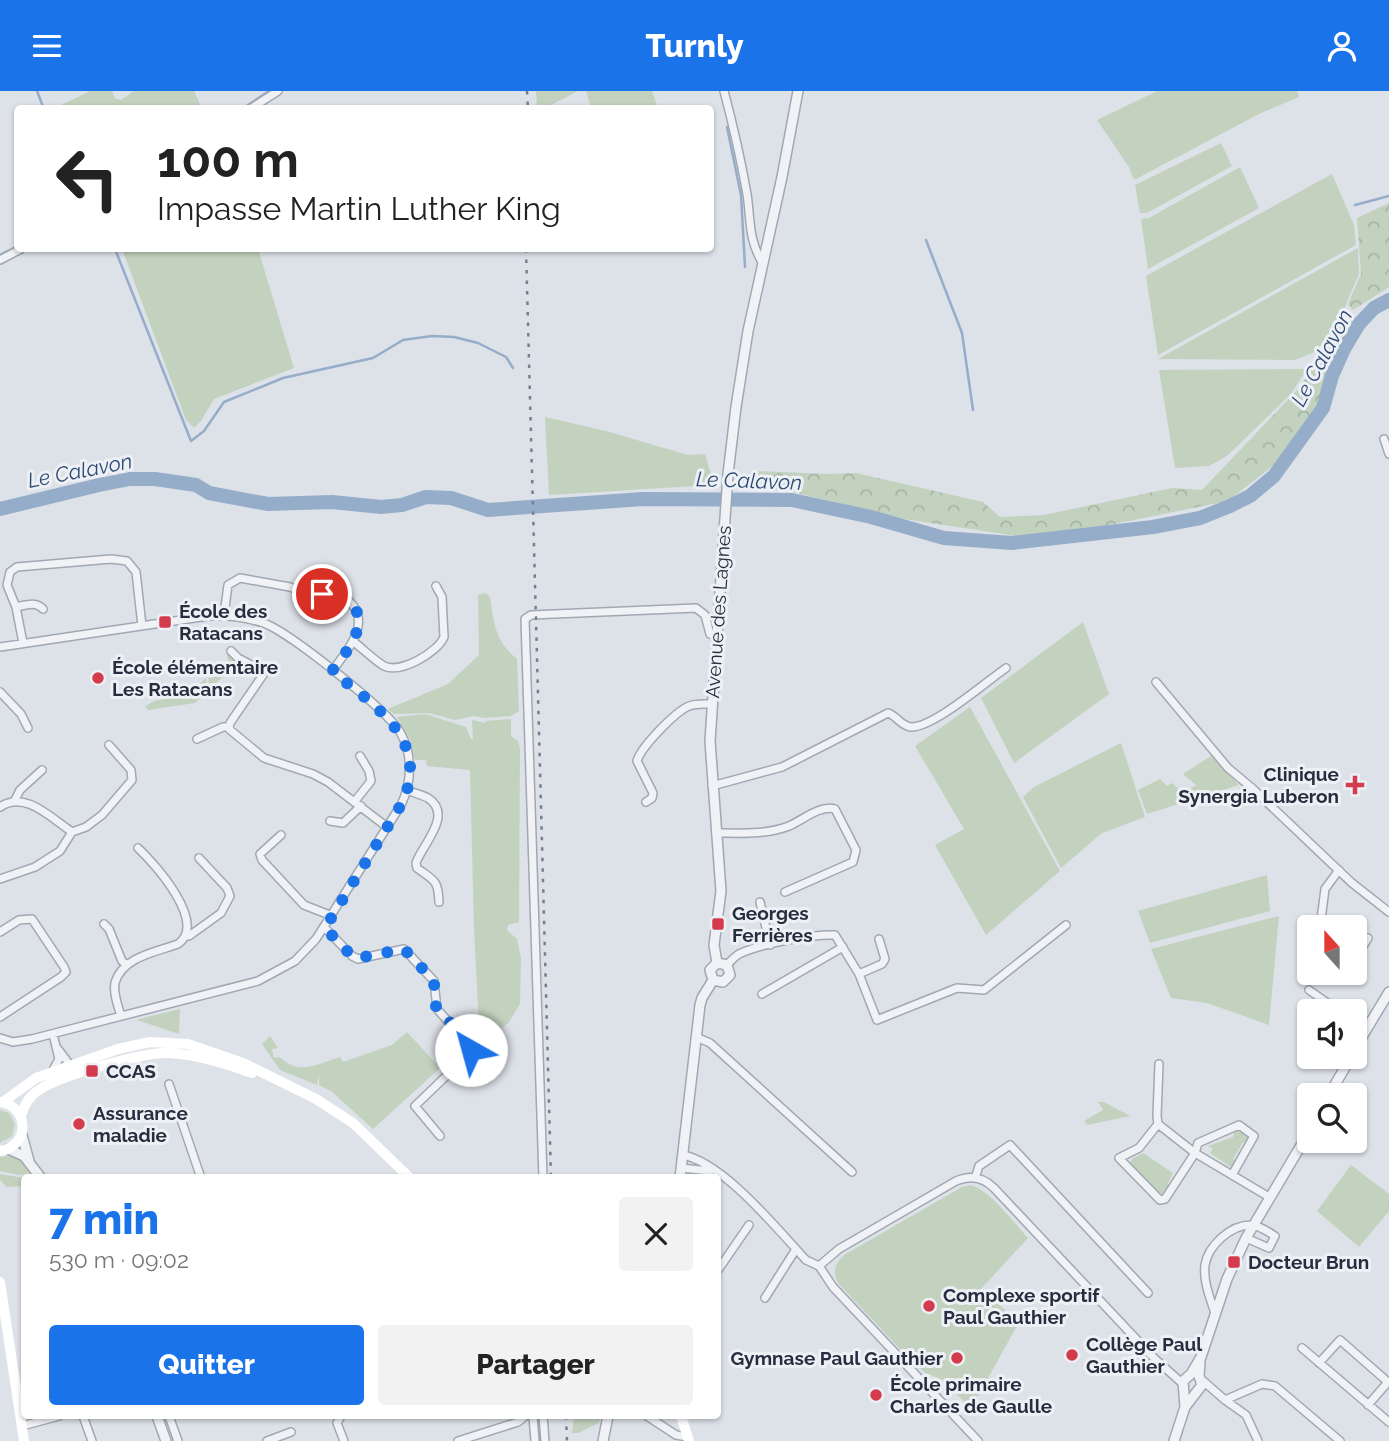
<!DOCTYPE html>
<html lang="fr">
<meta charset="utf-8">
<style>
:root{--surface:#fff;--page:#f2f2f2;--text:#222;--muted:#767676;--accent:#1a73e8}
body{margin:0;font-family:Raleway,sans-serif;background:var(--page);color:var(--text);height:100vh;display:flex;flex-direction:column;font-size:26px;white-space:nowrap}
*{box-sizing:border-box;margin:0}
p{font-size:23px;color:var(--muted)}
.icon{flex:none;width:38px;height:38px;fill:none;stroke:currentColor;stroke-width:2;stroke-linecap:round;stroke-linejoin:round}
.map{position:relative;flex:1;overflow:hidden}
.details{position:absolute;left:21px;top:1083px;width:700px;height:245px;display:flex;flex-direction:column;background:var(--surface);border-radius:7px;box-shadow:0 2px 5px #0004}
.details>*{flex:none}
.banner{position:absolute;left:14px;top:14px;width:700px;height:147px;border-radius:7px;box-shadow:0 2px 5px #0004;background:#fff;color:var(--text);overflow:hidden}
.needle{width:46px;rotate:339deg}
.controls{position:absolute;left:1297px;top:824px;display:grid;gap:14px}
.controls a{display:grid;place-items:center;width:70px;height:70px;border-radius:7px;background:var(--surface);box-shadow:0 2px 5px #0004;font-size:35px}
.pin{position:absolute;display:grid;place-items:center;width:60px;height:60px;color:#fff;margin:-30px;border:4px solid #fff;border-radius:50%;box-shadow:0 2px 7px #0007}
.me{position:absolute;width:77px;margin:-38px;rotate:322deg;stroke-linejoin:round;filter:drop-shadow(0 0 5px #0008)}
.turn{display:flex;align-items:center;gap:24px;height:147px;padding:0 28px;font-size:32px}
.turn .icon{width:91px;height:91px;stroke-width:2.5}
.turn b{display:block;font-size:49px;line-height:60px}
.round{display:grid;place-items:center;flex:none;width:74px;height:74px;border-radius:7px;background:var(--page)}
.head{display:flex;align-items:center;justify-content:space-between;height:119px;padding:0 28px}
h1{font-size:42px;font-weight:800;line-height:52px;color:var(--accent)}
.action{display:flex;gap:14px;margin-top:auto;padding:14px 28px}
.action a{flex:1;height:80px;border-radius:7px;background:var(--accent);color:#fff;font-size:28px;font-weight:800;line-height:80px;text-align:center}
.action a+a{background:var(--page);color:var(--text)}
header{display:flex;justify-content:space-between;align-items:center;height:91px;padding:0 28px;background:var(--accent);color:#fff;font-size:32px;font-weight:800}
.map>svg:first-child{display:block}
.grass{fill:#c2d2be}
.forest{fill:url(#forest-crowns)}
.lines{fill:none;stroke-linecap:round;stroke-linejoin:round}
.stream{stroke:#96adca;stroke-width:2.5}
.river{stroke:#96adca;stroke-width:14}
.minor-casing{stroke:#a2a8b2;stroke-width:10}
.tertiary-casing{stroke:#a2a8b2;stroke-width:12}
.minor{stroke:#f0f2f6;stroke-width:7}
.tertiary{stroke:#f0f2f6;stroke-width:9}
.secondary{stroke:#fff;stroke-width:10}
.rail{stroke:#767f92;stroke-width:2.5;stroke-dasharray:3.5 7;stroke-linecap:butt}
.route{stroke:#1a73e8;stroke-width:12;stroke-dasharray:0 21.6}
.poi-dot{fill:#d43b4c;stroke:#edf0f5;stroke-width:2.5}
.labels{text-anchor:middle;stroke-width:6;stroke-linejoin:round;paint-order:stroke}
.poi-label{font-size:19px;font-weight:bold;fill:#262e3f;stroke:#edf0f5;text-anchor:start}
.street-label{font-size:19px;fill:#262e3f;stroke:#edf0f5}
.water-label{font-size:21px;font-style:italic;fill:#2e4b75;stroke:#edf0f5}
</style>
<header><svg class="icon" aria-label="menu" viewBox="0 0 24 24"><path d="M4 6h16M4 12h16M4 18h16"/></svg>Turnly<svg class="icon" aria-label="person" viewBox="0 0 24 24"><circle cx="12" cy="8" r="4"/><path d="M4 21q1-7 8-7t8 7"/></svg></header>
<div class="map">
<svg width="1389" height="1350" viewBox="0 0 1389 1350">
<defs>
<pattern id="forest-crowns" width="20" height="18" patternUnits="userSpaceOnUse" patternTransform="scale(1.75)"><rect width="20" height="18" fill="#c2d2be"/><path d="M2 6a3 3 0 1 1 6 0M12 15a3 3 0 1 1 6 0" fill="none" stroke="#a7b5a4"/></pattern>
</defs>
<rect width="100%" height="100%" fill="#dde1e8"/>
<path class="grass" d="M90,0H112L115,7L121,9L134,0H194L202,17H55Z
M536,0H578L545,17H537Z
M586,0H652L658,17H591Z
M1157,0H1297L1299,6L1259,23L1134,89L1129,76L1097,29Z
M1221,52L1232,75L1147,122H1140L1135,94Z
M1240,76L1259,117L1148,178L1141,128L1149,127Z
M1332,83L1354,134L1356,154L1158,264L1146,185Z
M1358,157L1359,183L1341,225L1317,260L1295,269L1158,268Z
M122,158H258L294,277L214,308L201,330L194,337L186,329Z
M1307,278L1291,303L1227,365L1209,375L1175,377L1159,279Z
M545,326L606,340L688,364L705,363L713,390L696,395L549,404Z
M485,502L490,506C494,533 495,550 517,568L519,620L511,625L485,627L473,625L455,629L429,622L394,623L388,618L448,593L479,564L478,504Z
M1083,531L1109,603L1014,672L981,607Z
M227,561L236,573L210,598L208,587L214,586L225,581L228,571Z
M206,587L208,600L195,612L148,619L145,616C160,604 168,611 183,605C193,601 198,594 206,587Z
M970,616L1060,780L986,844L935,754L964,738L915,655Z
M425,623L466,636L471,648H473L472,629L485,632L486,630L511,628V645L518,650L520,658L519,831L508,834L507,839L517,848L521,867L520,913L509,931L498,941L479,934L474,838L470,679L427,675L426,669H415L410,648L397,626Z
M1121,652L1145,726L1102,742L1061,777L1023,706L1034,696Z
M1211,665L1239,694L1147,723L1138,699L1160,688L1167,695L1172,692L1184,703L1196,694L1183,683Z
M1267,784L1270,820L1150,852L1138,820Z
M1279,825L1269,934L1207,912L1171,907L1151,858Z
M180,918L179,943L137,929L139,928Z
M407,941L440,977L373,1038L331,1000L319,994V983L317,994L280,979L262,953L270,945L278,957L272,958L274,967L280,966C298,985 318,973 340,966L343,971L392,954Z
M1098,1011H1104L1130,1025L1088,1034L1084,1030L1103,1019Z
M0,1019L9,1022L15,1033L12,1045L0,1052Z
M1239,1038L1250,1046L1247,1052L1243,1051L1233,1068L1236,1070L1235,1075L1231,1076L1210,1062L1213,1058L1208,1055L1233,1046L1234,1039Z
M1143,1062L1173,1082L1168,1092L1169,1100L1165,1103L1160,1102L1130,1073L1132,1068Z
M11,1064L20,1068L31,1082L18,1084L0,1080V1066Z
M1351,1074L1389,1103V1120L1359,1156L1317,1120Z
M0,1083L24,1087L23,1095L7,1096L0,1089Z
M970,1094C988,1097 1015,1133 1028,1147L981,1198L1019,1231L971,1318L943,1289L926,1282L913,1272L838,1192C832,1180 835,1173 844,1164L962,1096Z
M574,1325H601L599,1332L578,1342H572Z"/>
<path class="forest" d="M1389,112V196L1353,219L1348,213L1361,183L1357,127Z
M1347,221L1356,226L1333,274L1314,324L1274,374L1228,410L1109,434L1016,445L898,427L785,399L739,398L740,385L758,380L827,383L856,382L983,411L1000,426L1044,424L1172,397L1202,399L1300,296Z"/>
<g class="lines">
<path class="stream" d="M37,0L44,18
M242,18L269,0
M727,36L741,104L745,176
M1355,114L1389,105
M926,149L962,242L973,319
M115,158L191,350L204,340L224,311L283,287L373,267L403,249L432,245L454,246L478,252L506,266L513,277
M0,164L18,155"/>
<path class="river" d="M0,418L99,394L130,388H155L196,394L209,402L268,413L332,411L381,416L402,414L426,406L451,407L488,419L643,408L792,409L871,426L944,447L1012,452L1153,436L1200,427L1230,415L1250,405L1274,385L1323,317L1332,285L1344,258L1359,233L1374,217L1389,209"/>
<defs>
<path id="minor" d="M724,0C733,34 741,69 747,103C751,130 748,148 763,173
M250,18L278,0
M0,169L21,158
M1384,348L1389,363
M16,516C26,514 36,510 43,518
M224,524L228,494L240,487L290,496L308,504L336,501C378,523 352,554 332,580
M354,551C364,559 374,569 384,575C401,583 438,561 444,546L442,506L436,495
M23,552L16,516L7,494L10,481L17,476L111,468L127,470L136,481L142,535
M0,556L208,525C228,524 247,526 266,533C291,543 387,619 400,641C413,663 412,691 401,714L316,848L295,870L258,890L32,948L13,951L0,947
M231,560L238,567L261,579L263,584L230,632L229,638L264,667L313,683L328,691L387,736
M1156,591L1228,677L1252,697L1352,792L1389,821
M0,601L21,623L28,637
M197,648L223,636H229
M712,695L782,676L888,622C897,625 901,635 911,636C933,637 986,591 1006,577
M407,699C414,702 422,704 428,707C454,724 422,754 416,772L417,777C434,790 438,788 439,811
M15,709L20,699L42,679
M355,710L371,690L369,680L360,665
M646,711L652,707L653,702L637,670C641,656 675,621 689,615C696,612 704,613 711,613
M0,716C25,699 51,727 72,741
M330,730L343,732L361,715
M716,742C740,742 766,744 789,735C803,729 819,714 835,718L856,759L853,771L785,801
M281,744L260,763L262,769L304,814L332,825
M0,788L35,776L60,760L72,741L86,736L102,724L132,689L131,679L109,654
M760,811L770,854
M104,833L109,838L122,870L126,873
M1320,836L1325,798L1339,779
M325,837L352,865L358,868L404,858L434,890L437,918L471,956L470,962L415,1015L440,1045
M0,841L19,829L32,828L64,876L66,881L61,886L0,926
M185,845H189L221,822L230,805L227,797L199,767
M1354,870L1368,847
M727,874C731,870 734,866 739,863C760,853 812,843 835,844L859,883L877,929L957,897L984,899L1066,834
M1334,882L1340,888H1344L1348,882
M859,883L882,873L885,868L879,848
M1309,899L1339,920
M762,903L843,856
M121,925C118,915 113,902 115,892C122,866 156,861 178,853C208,832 155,773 138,757
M1354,931L1366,940
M696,946L710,952L852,1081
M58,958L70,974V979
M1159,973L1157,1025L1158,1033L1195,1062L1269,1106
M52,981L59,968L53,943
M169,993L201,1087
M1158,1033L1139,1057L1119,1067L1160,1109L1165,1108L1195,1062L1198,1052L1239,1034L1254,1045L1232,1084
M683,1064C724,1072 777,1138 806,1169L819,1175L833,1196L978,1350
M681,1077L710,1080
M543,1087L525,528L531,524L696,517L705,524L710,543L718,545
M975,1087L979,1075L1010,1054L1148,1202
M819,1175L839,1158L956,1090C970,1084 983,1086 994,1097L1154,1267L1183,1293
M718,1179L749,1134
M765,1207L796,1158
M1215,1222C1210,1207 1203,1190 1205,1174C1208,1155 1230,1134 1251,1134C1259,1134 1268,1141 1275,1145L1269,1157L1246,1147
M1302,1257L1389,1331
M1319,1272L1340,1249L1388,1291L1368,1314
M1202,1289L1225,1309L1262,1293L1275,1295L1340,1350
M1225,1309L1246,1324L1258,1350
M83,1325L92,1350
M169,1325L178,1350
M341,1325L337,1332L344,1350
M533,1325L535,1350
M543,1325L545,1350
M647,1325L676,1344L687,1346
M22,1335L59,1325
M267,1350L291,1341
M458,1350L518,1331L525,1325"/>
<path id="tertiary" d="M717,872L714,854L721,800L710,650L728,383L736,316L748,240L782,86L798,0
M713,889L723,891L730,884L727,874L717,872
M713,889L710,879L717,872
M1354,959L1389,901
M1329,1004L1351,966
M22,1044L29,1070
M8,1058L24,1065L41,1087
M680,1087L700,914L702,907L713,889
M1185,1316L1183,1290L1191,1283L1201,1266L1227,1188L1246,1147L1309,1041
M157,1325L166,1350
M603,1350L608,1325
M1174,1350L1185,1316L1202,1294L1199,1285L1200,1271"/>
</defs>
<use href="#minor" class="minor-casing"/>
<use href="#tertiary" class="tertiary-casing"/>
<use href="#minor" class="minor"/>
<use href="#tertiary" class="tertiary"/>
<path class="secondary" d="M0,1011C30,1016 30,1055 0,1060
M3,1011L36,987L118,958L150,951L188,953L243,972L316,1008L353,1032L410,1087
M21,1025C24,1014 29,1005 39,999C58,985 144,961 168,962C196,963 226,973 252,982
M0,1191L24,1350
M681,1325L689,1350"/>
<path class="rail" d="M527,0L528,18
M526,158L551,1087
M566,1325L567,1350"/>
</g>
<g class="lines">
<path class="route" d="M322,503C333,500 338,501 347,508C374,530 347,560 332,580C374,615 433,649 401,714L325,837L352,865L358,867L404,858L434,890L435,914L468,952L471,959"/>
</g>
<g class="poi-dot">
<rect x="158" y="524" width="14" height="14" rx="3.5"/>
<circle cx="98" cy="587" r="7"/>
<path d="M1351.5 683.5h7v7h7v7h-7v7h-7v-7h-7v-7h7z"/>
<rect x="711" y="826" width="14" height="14" rx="3.5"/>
<rect x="85" y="973" width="14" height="14" rx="3.5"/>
<circle cx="79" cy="1033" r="7"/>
<rect x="1227" y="1164" width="14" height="14" rx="3.5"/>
<circle cx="929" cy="1215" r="7"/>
<circle cx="1072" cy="1264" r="7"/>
<circle cx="957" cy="1267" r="7"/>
<circle cx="876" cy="1304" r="7"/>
</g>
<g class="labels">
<g class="poi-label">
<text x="179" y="527">École des<tspan x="179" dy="22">Ratacans</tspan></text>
<text x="112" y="583">École élémentaire<tspan x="112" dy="22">Les Ratacans</tspan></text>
<text x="1339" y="690" text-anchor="end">Clinique<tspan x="1339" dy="22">Synergia Luberon</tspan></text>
<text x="732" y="829">Georges<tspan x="732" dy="22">Ferrières</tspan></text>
<text x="106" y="987">CCAS</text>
<text x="93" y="1029">Assurance<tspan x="93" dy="22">maladie</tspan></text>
<text x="1248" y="1178">Docteur Brun</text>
<text x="943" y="1211">Complexe sportif<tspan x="943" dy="22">Paul Gauthier</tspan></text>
<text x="1086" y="1260">Collège Paul<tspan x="1086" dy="22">Gauthier</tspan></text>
<text x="943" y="1274" text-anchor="end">Gymnase Paul Gauthier</text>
<text x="890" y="1300">École primaire<tspan x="890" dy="22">Charles de Gaulle</tspan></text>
</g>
<g class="street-label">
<text transform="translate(718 521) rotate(-86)" y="7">Avenue des Lagnes</text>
</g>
<g class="water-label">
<text transform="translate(1322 267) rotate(-62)" y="7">Le Calavon</text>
<text transform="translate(80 380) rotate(-11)" y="7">Le Calavon</text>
<text transform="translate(749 390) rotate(2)" y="7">Le Calavon</text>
</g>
</g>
</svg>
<div class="controls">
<a><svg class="needle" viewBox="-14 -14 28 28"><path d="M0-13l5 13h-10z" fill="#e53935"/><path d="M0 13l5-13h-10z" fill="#767676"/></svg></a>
<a><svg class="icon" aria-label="sound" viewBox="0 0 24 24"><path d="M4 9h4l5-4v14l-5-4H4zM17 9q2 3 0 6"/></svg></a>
<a><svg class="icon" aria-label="search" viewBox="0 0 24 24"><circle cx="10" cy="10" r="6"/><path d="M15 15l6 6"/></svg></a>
</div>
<div class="pin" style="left:322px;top:503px;background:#d93025"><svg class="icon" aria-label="arrive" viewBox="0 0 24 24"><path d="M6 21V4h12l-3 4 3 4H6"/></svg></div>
<svg class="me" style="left:471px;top:959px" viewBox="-20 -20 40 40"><circle r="19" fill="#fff"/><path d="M0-13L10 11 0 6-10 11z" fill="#1a73e8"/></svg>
<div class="banner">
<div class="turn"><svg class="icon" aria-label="left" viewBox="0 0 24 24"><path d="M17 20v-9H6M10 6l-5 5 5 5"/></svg><div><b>100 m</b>Impasse Martin Luther King</div></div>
</div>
<section class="details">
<div class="head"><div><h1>7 min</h1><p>530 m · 09:02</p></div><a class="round"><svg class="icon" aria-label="close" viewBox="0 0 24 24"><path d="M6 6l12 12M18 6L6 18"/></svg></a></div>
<div class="action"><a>Quitter</a><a>Partager</a></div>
</section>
</div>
